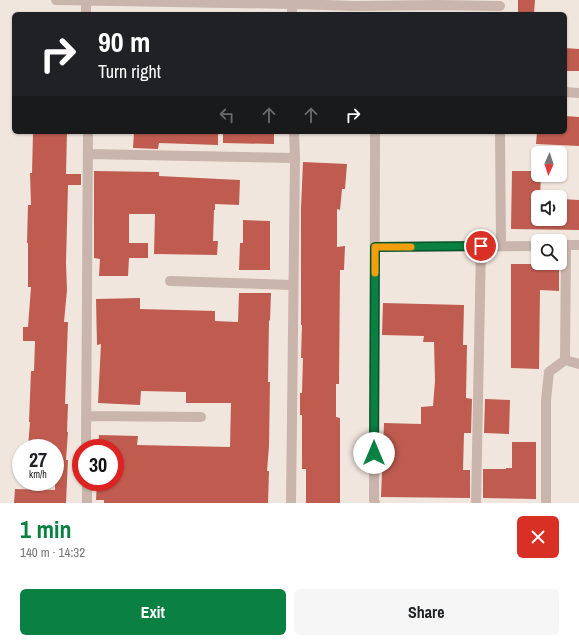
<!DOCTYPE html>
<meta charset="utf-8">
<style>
:root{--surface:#fff;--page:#f6f6f6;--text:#202124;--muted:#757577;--accent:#0b8043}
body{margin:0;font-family:"Archivo Narrow",sans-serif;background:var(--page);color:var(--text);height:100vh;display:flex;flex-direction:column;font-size:15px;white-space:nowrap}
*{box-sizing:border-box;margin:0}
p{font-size:13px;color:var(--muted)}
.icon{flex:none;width:22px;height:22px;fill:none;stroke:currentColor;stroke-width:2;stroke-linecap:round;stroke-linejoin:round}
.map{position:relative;height:503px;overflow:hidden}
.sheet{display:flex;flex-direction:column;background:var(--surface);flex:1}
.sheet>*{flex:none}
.hud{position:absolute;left:12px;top:12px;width:555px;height:122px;border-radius:6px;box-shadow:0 1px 3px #0004;background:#202124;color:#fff;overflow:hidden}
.needle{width:26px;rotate:183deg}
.buttons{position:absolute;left:531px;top:146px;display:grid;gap:8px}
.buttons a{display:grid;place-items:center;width:36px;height:36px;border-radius:6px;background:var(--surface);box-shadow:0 1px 3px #0004;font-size:20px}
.speed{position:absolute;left:12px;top:439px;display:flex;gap:8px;font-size:20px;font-weight:700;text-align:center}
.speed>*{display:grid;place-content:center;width:52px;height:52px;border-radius:50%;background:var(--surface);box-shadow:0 1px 3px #0004;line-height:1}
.speed small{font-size:10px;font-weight:400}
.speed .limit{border:6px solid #d22;background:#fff;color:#111}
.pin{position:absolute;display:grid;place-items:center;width:34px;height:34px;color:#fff;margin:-17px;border:2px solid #fff;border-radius:50%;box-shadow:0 1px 4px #0007}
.me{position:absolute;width:44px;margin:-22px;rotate:0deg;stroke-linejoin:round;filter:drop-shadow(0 0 3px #0008)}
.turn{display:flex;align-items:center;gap:14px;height:84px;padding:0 20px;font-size:18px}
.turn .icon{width:52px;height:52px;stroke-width:2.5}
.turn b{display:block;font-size:28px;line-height:34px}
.lanes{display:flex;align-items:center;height:38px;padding:0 20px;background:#0003;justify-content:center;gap:20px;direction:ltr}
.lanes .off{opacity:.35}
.round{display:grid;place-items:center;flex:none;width:42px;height:42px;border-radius:6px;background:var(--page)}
.summary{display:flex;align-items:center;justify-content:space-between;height:68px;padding:0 20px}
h1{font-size:24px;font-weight:700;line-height:30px;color:var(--accent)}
.primary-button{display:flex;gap:8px;margin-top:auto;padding:8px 20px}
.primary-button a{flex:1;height:46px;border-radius:6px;background:var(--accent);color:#fff;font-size:16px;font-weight:700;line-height:46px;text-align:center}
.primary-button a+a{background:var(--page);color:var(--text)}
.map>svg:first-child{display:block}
.building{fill:#bf5c4f}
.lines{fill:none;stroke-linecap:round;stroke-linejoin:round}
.minor{stroke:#c9b5ab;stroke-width:10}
.route-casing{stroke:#07532c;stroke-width:10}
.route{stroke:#0b8043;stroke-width:7}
.slow{stroke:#f59e0b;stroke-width:7}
</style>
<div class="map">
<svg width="579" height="503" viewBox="0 0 579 503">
<rect width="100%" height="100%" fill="#f1e6de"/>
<path class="building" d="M518,0H535L534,14H518Z
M565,48L579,49V71H565Z
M565,116L579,117V146L536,144L537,132H565Z
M33,132H67L66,174H81V185H68L66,263L67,290L64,322H68L65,404H68L67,432H68L66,460H68L66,503H14L15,489L55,490V448H28L30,422H29L31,371H34L35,341H23V327H28L31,287H28V243H27L28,205H31L30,173H32Z
M134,132H218V145L159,143L158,149L133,148Z
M223,132H274V144L223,143Z
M303,162L347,164L345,189H342L340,210L337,209V247L345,246L344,270H340L339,384H336V417L340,418V503H306V469H302V415H300V393H302L303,358H301L302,325H301V208Z
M94,171L159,172V176L240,180L239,205L215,204V210H214L213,241H218L217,255L154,254L155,214H129V243H148V258H129L128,276H99L100,259L94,258Z
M512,171H538V175H541L540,197H538V219H560V199L579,200V230L511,229Z
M243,220L270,221V270H239L240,243H243Z
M511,264H559V291L540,290L539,369L511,368Z
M239,293H271L270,321L269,320L268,382H270L269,446L267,471H269L268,503H104V500H96L97,482H115V448H98L99,435L138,436L137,445L230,447L231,403H186V392L141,391L140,405L98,403L101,344L97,345L96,299L140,298V309L215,311V321L238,322Z
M383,303L464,305L463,345H467L466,398L472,399L471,433H464L463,470H470V498L381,497L384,423L421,424V407L433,406L435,381L434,342H423L424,336L382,335Z
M485,399L510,400L509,434L484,433Z
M512,442H536V499L483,498V469H506V468H512Z"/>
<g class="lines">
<path class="minor" d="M56,0L292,4L356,6L438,5L500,6
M86,0V14
M292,14V0
M565,92L579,93
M375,132L374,500L375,503
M500,132L501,246
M88,154L295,158
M560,245H579
M375,247L538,246
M170,281L293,285
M565,360L566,245
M565,360L579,364
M86,416L201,417
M86,448L88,132
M87,482V503
M291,503L295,158L294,132
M476,503L481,246
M546,503V400L549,372L565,360"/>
</g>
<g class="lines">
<defs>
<path id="route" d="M374,453L375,247L481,246"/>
</defs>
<use href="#route" class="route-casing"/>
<use href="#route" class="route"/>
<path class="slow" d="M375,273V247H411"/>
</g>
</svg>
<div class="buttons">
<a><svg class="needle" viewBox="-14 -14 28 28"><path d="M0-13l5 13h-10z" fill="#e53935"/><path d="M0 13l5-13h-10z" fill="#757577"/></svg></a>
<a><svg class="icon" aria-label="sound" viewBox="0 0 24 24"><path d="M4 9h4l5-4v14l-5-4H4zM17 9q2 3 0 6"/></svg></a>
<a><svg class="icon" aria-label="search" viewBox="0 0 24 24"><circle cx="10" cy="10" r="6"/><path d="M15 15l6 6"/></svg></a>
</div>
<div class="speed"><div>27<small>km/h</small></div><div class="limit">30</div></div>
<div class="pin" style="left:481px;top:246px;background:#d93025"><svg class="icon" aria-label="arrive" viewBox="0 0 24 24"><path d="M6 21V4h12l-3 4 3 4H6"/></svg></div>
<svg class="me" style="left:374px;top:453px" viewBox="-20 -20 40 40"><circle r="19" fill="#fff"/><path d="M0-13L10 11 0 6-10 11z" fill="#0b8043"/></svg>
<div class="hud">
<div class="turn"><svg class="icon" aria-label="right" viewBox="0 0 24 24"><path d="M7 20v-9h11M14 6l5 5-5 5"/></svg><div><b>90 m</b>Turn right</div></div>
<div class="lanes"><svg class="icon off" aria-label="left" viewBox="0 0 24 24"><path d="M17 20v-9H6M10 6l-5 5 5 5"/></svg><svg class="icon off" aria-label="ahead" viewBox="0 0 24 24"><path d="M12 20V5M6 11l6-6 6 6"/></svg><svg class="icon off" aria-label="ahead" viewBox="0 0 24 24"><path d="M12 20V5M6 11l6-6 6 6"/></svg><svg class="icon" aria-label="right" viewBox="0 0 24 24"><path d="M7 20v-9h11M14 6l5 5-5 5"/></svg></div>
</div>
</div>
<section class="sheet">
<div class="summary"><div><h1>1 min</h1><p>140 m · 14:32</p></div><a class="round" style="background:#d93025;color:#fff"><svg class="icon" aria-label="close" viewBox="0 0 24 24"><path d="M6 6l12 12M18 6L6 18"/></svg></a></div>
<div class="primary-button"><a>Exit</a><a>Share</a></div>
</section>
